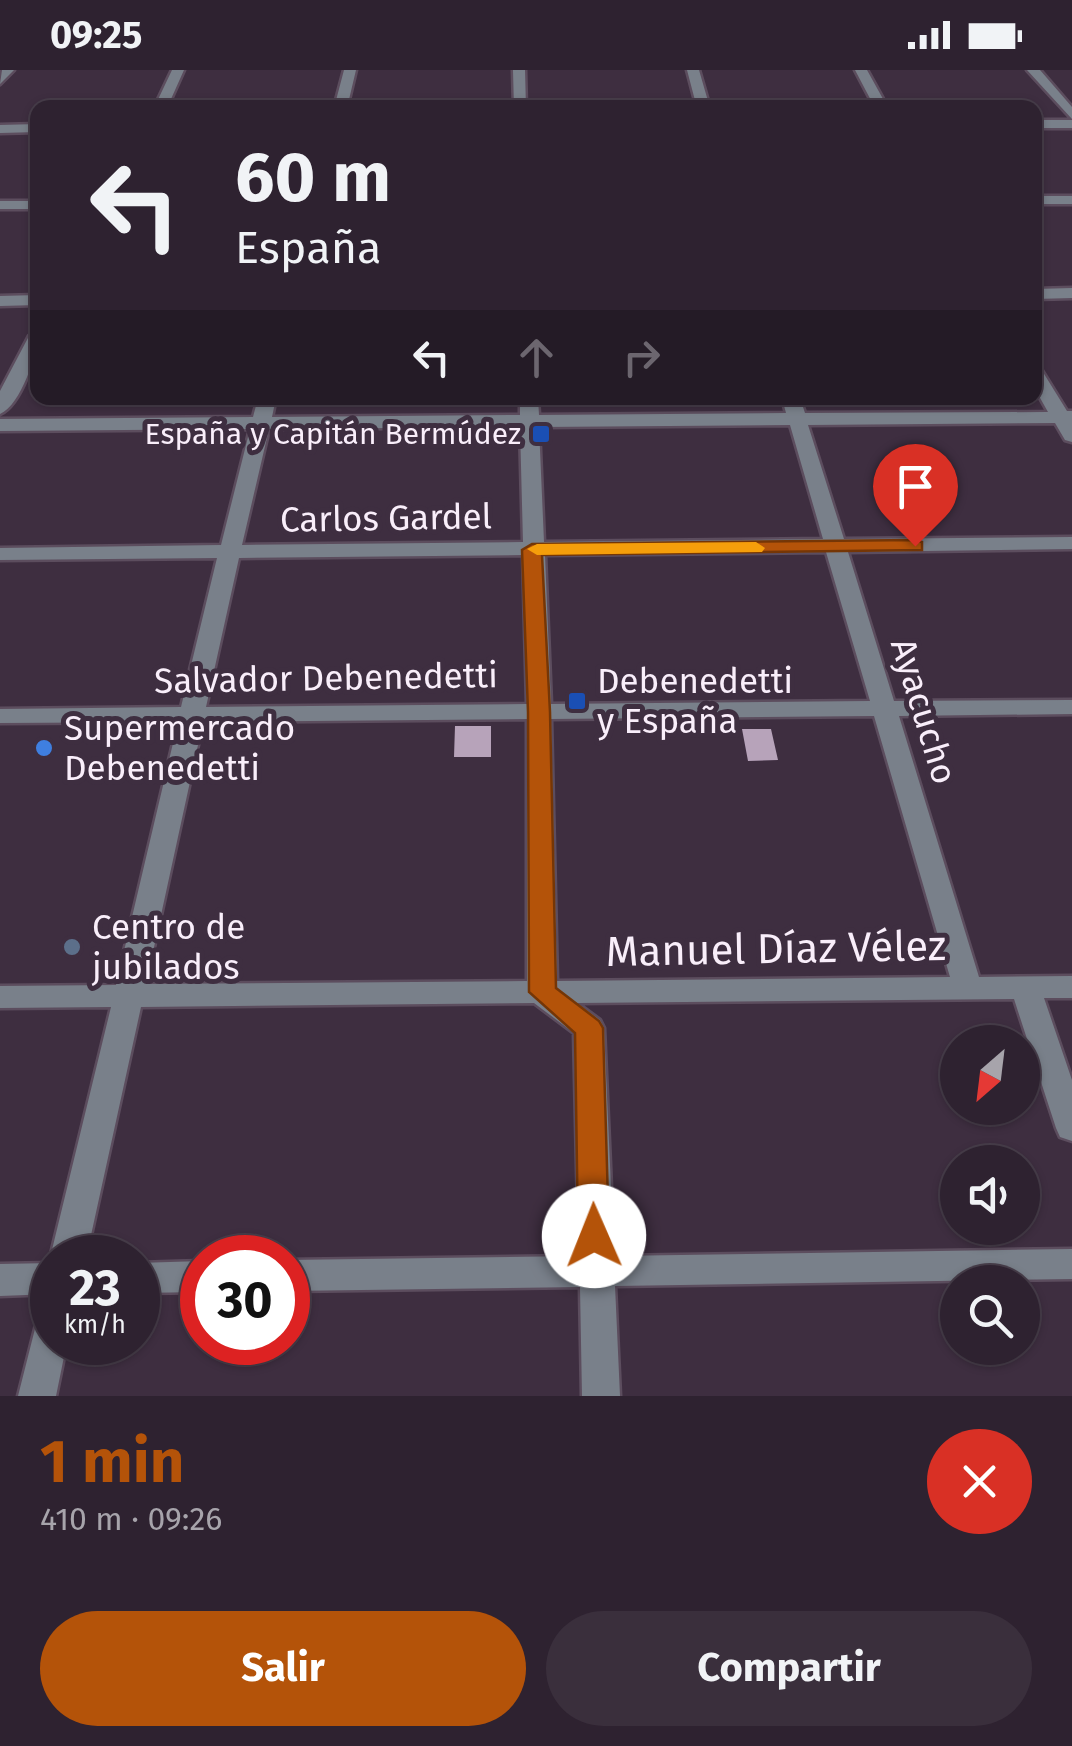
<!DOCTYPE html>
<html lang="es">
<meta charset="utf-8">
<style>
:root{--surface:#2e2230;--page:#3a2f3c;--text:#f1f3f6;--muted:#a7a4ab;--line:#493f4c;--accent:#b45309}
body{margin:0;font-family:"Fira Sans",sans-serif;background:var(--page);color:var(--text);height:100vh;display:flex;flex-direction:column;font-size:38px;white-space:nowrap}
*{box-sizing:border-box;margin:0}
p{font-size:32px;color:var(--muted)}
.icon{flex:none;width:55px;height:55px;fill:none;stroke:currentColor;stroke-width:2;stroke-linecap:round;stroke-linejoin:round}
.map{position:relative;height:1326px;overflow:hidden}
.details{display:flex;flex-direction:column;background:var(--surface);flex:1}
.details>*{flex:none}
.banner{position:absolute;left:30px;top:30px;width:1012px;height:305px;border-radius:20px;box-shadow:0 2px 8px #0004,0 0 0 2px var(--line);background:#2e2230;color:var(--text);overflow:hidden}
.needle{width:65px;rotate:208deg}
.fabs{position:absolute;left:940px;top:955px;display:grid;gap:20px}
.fabs a{display:grid;place-items:center;width:100px;height:100px;border-radius:50%;background:var(--surface);box-shadow:0 2px 8px #0004,0 0 0 2px var(--line);font-size:50px}
.speed{position:absolute;left:30px;top:1165px;display:flex;gap:20px;font-size:50px;font-weight:700;text-align:center}
.speed>*{display:grid;place-content:center;width:130px;height:130px;border-radius:50%;background:var(--surface);box-shadow:0 2px 8px #0004,0 0 0 2px var(--line);line-height:1}
.speed small{font-size:25px;font-weight:400}
.speed .limit{border:15px solid #d22;background:#fff;color:#111}
.pin{position:absolute;display:grid;place-items:center;width:85px;height:85px;color:#fff;margin:-102px -42px;border-radius:50% 50% 50% 0;rotate:-45deg;box-shadow:0 0 10px #0007}
.pin .icon{rotate:45deg}
.me{position:absolute;width:110px;margin:-55px;rotate:359deg;stroke-linejoin:round;filter:drop-shadow(0 0 8px #0008)}
.turn{display:flex;align-items:center;gap:35px;height:210px;padding:0 40px;font-size:45px}
.turn .icon{width:130px;height:130px;stroke-width:2.5}
.turn b{display:block;font-size:70px;line-height:85px}
.lanes{display:flex;align-items:center;height:95px;padding:0 40px;background:#0003;justify-content:center;gap:50px;direction:ltr}
.lanes .off{opacity:.35}
.round{display:grid;place-items:center;flex:none;width:105px;height:105px;border-radius:52px;background:var(--page)}
.summary{display:flex;align-items:center;justify-content:space-between;height:170px;padding:0 40px}
h1{font-size:60px;font-weight:700;line-height:75px;color:var(--accent)}
.cta{display:flex;gap:20px;margin-top:auto;padding:20px 40px}
.cta a{flex:1;height:115px;border-radius:60px;background:var(--accent);color:#fff;font-size:40px;font-weight:700;line-height:115px;text-align:center}
.cta a+a{background:var(--page);color:var(--text)}
.status{display:flex;justify-content:space-between;align-items:center;height:70px;padding:0 50px;background:var(--surface);direction:ltr}
.status svg{height:28px;fill:currentColor}
.map>svg:first-child{display:block}
.building{fill:#b7a3ba}
.lines{fill:none;stroke-linecap:round;stroke-linejoin:round}
.minor-casing{stroke:#5c4d5e;stroke-width:5}
.minor{fill:#79808a;fill-rule:evenodd}
.route{fill:#b45309;stroke:#753606;stroke-width:2.5}
.slow{fill:#f59e0b}
.transit-dot{fill:#1a4fb4;stroke:#3e2e40;stroke-width:4}
.shop-dot{fill:#3f7fe0;stroke:#3e2e40;stroke-width:4}
.service-dot{fill:#5c6f8a;stroke:#3e2e40;stroke-width:4}
.labels{text-anchor:middle;stroke-width:10;stroke-linejoin:round;paint-order:stroke}
.far-poi-label{font-size:30px;fill:#f9eefa;stroke:#3e2e40;text-anchor:end}
.street-label{font-size:35px;fill:#f9eefa;stroke:#3e2e40}
.poi-label{font-size:35px;fill:#f9eefa;stroke:#3e2e40;text-anchor:start}
.near-street-label{font-size:42px;fill:#f9eefa;stroke:#3e2e40}
</style>
<div class="status"><b>09:25</b><svg viewBox="0 0 49 12"><path d="M0 12V9h3v3zM5 12V6h3v6zM10 12V3h3v9zM15 12V0h3v12zM26 1h20v11H26zM47 4h2v5h-2z"/></svg></div>
<div class="map">
<svg width="1072" height="1326" viewBox="0 0 1072 1326">
<rect width="100%" height="100%" fill="#3e2e40"/>
<path class="building" d="M455,656H491V687H454Z
M742,659H771L778,690L748,691Z"/>
<g class="lines">
<defs>
<path id="minor" d="M2,0H14L0,14Z
M172,0H184L167,38H154Z
M344,0H356L347,38H334Z
M513,0H525L526,38H514Z
M687,0H699L710,38H697Z
M855,0H867L888,38H875Z
M1027,0H1040L1072,37V49Z
M1035,50H1072V58H1035Z
M38,54V62L0,63V55Z
M1035,126H1072V134H1035Z
M0,131H38V139H0Z
M1072,218V228L1035,229V219Z
M38,225V235L0,236V226Z
M38,261C38,283 21,335 0,344V321L29,266Z
M1035,298L1041,299L1067,341H1072V372L1065,370L1055,353L808,355L844,469L1072,467V479L848,482L894,631L1072,630V644L899,646L979,907L1072,906V928H1044L1072,1010V1071L1060,1067L1056,1058L1014,929L577,933L600,950L604,958L614,1186L1072,1179V1209L615,1216L620,1326H582L580,1217L288,1221V1190L579,1186L574,963L534,933L141,937L86,1188H52V1192L50,1188L111,937L0,938V916L116,915L178,652L0,653V639L181,637L217,488L0,490V478L221,475L250,359L0,361V349L253,347L258,328H276L272,347L520,345V328H538L539,345L786,343L782,328H800L805,343L1048,342L1035,319ZM790,355L823,469L544,472L539,357ZM520,357L523,472L242,475L269,359ZM826,482L870,631L551,634L545,485ZM523,485L527,634L206,637L239,488ZM874,646L950,907L557,911L551,649ZM527,649V911L146,914L203,652Z
M202,1191V1222L138,1223V1193Z
M52,1193V1224L0,1226V1194Z
M52,1239V1272H67L56,1326H18L39,1243Z"/>
</defs>
<use href="#minor" class="minor-casing"/>
<use href="#minor" class="minor"/>
</g>
<path class="route" d="M915,470L922,472V480L542,485L550,642L556,918L599,951L603,958L609,1166L605,1176L594,1180L582,1176L578,1166L575,963L529,922L528,642L522,480L532,474Z"/>
<path class="slow" d="M756,472L765,478L762,482L537,485L527,479L537,474Z"/>
<g class="transit-dot">
<rect x="531" y="354" width="20" height="20" rx="5"/>
<rect x="567" y="621" width="20" height="20" rx="5"/>
</g>
<circle class="shop-dot" cx="44" cy="678" r="10"/>
<circle class="service-dot" cx="72" cy="877" r="10"/>
<g class="labels">
<g class="far-poi-label">
<text x="521" y="374">España y Capitán Bermúdez</text>
</g>
<g class="street-label">
<text transform="translate(386 448) rotate(-1)" y="12">Carlos Gardel</text>
<text transform="translate(326 608) rotate(-1)" y="12">Salvador Debenedetti</text>
<text transform="translate(924 641) rotate(73)" y="12">Ayacucho</text>
</g>
<g class="poi-label">
<text x="597" y="623">Debenedetti<tspan x="597" dy="40">y España</tspan></text>
<text x="64" y="670">Supermercado<tspan x="64" dy="40">Debenedetti</tspan></text>
<text x="92" y="869">Centro de<tspan x="92" dy="40">jubilados</tspan></text>
</g>
<g class="near-street-label">
<text transform="translate(776 878) rotate(-1)" y="15">Manuel Díaz Vélez</text>
</g>
</g>
</svg>
<div class="fabs">
<a><svg class="needle" viewBox="-14 -14 28 28"><path d="M0-13l5 13h-10z" fill="#e53935"/><path d="M0 13l5-13h-10z" fill="#a7a4ab"/></svg></a>
<a><svg class="icon" aria-label="sound" viewBox="0 0 24 24"><path d="M4 9h4l5-4v14l-5-4H4zM17 9q2 3 0 6"/></svg></a>
<a><svg class="icon" aria-label="search" viewBox="0 0 24 24"><circle cx="10" cy="10" r="6"/><path d="M15 15l6 6"/></svg></a>
</div>
<div class="speed"><div>23<small>km/h</small></div><div class="limit">30</div></div>
<div class="pin" style="left:915px;top:476px;background:#d93025"><svg class="icon" aria-label="arrive" viewBox="0 0 24 24"><path d="M6 21V4h12l-3 4 3 4H6"/></svg></div>
<svg class="me" style="left:594px;top:1166px" viewBox="-20 -20 40 40"><circle r="19" fill="#fff"/><path d="M0-13L10 11 0 6-10 11z" fill="#b45309"/></svg>
<div class="banner">
<div class="turn"><svg class="icon" aria-label="left" viewBox="0 0 24 24"><path d="M17 20v-9H6M10 6l-5 5 5 5"/></svg><div><b>60 m</b>España</div></div>
<div class="lanes"><svg class="icon" aria-label="left" viewBox="0 0 24 24"><path d="M17 20v-9H6M10 6l-5 5 5 5"/></svg><svg class="icon off" aria-label="ahead" viewBox="0 0 24 24"><path d="M12 20V5M6 11l6-6 6 6"/></svg><svg class="icon off" aria-label="right" viewBox="0 0 24 24"><path d="M7 20v-9h11M14 6l5 5-5 5"/></svg></div>
</div>
</div>
<section class="details">
<div class="summary"><div><h1>1 min</h1><p>410 m · 09:26</p></div><a class="round" style="background:#d93025;color:#fff"><svg class="icon" aria-label="close" viewBox="0 0 24 24"><path d="M6 6l12 12M18 6L6 18"/></svg></a></div>
<div class="cta"><a>Salir</a><a>Compartir</a></div>
</section>
